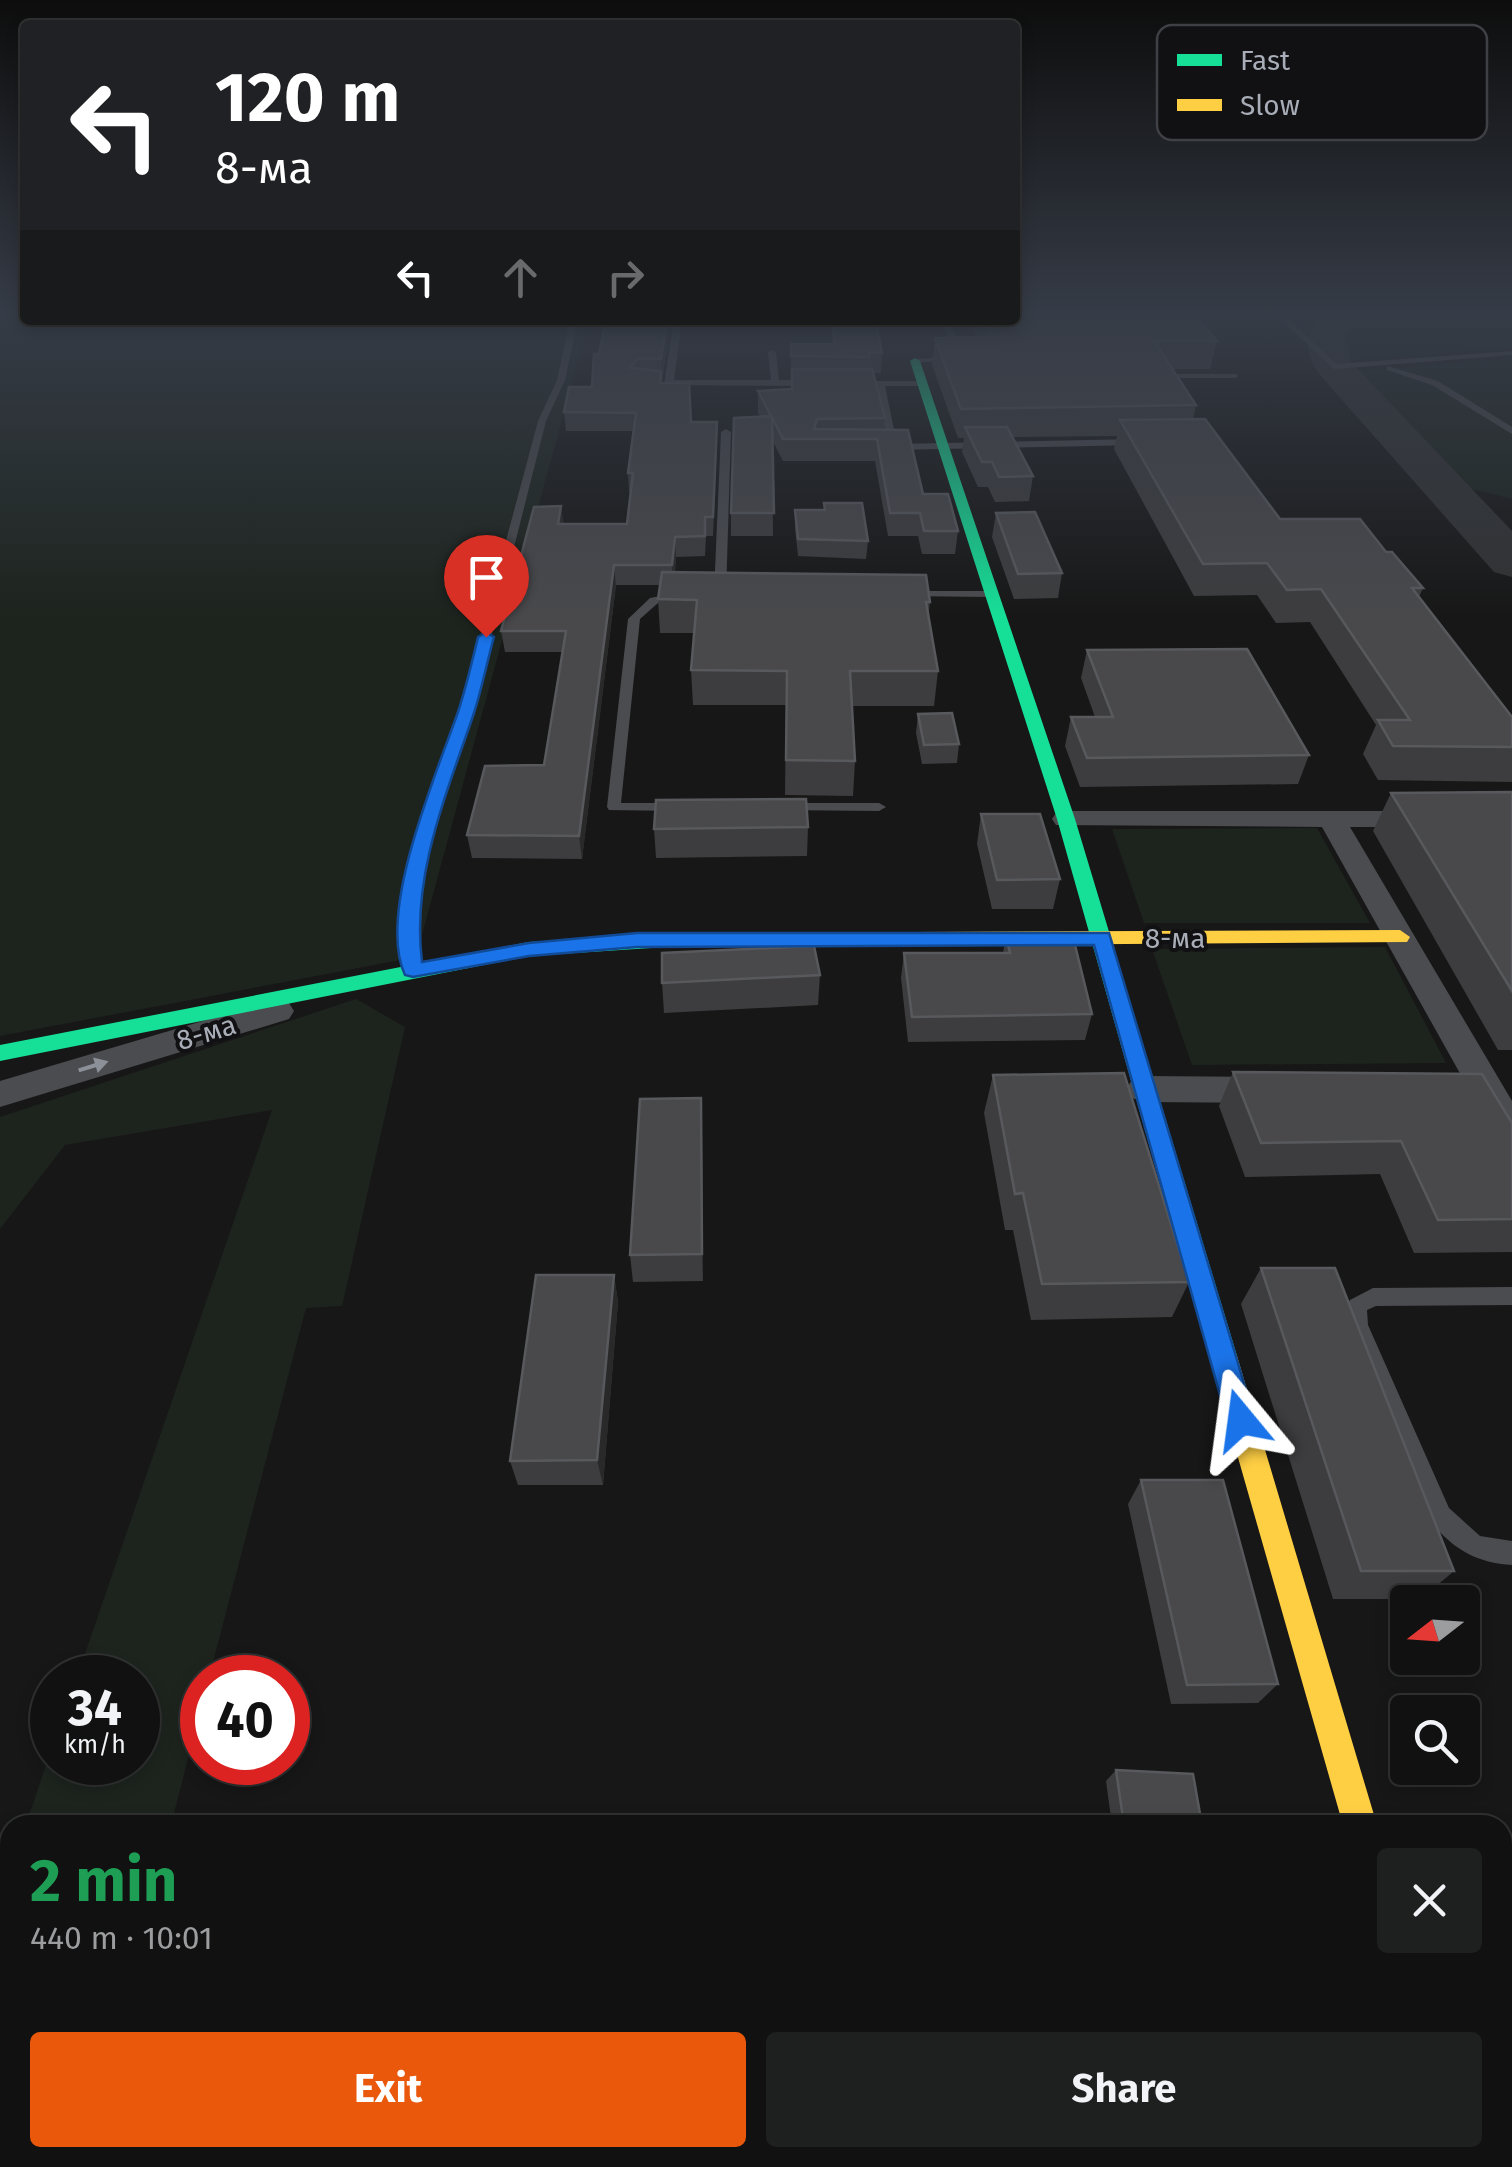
<!DOCTYPE html>
<meta charset="utf-8">
<style>
:root{--surface:#111;--page:#1e1f1f;--text:#f1f3f6;--muted:#9c9d9f;--line:#303131;--accent:#ea580c}
body{margin:0;font-family:"Fira Sans",sans-serif;background:var(--page);color:var(--text);height:100vh;display:flex;flex-direction:column;font-size:38px;white-space:nowrap}
*{box-sizing:border-box;margin:0}
p{font-size:32px;color:var(--muted)}
.icon{flex:none;width:55px;height:55px;fill:none;stroke:currentColor;stroke-width:2;stroke-linecap:round;stroke-linejoin:round}
.map{position:relative;flex:1;overflow:hidden}
.panel{position:absolute;left:0px;top:1815px;width:1512px;height:352px;display:flex;flex-direction:column;background:var(--surface);border-radius:30px 30px 0 0;box-shadow:0 5px 15px #0003,0 0 0 2px var(--line)}
.panel>*{flex:none}
.top-card{position:absolute;left:20px;top:20px;width:1000px;height:305px;border-radius:10px;box-shadow:0 5px 15px #0003,0 0 0 2px var(--line);background:#202124;color:#fff;overflow:hidden}
.needle{width:65px;rotate:253deg}
.fabs{position:absolute;left:1390px;top:1585px;display:grid;gap:20px}
.fabs a{display:grid;place-items:center;width:90px;height:90px;border-radius:10px;background:var(--surface);box-shadow:0 5px 15px #0003,0 0 0 2px var(--line);font-size:50px}
.speed{position:absolute;left:30px;top:1655px;display:flex;gap:20px;font-size:50px;font-weight:700;text-align:center}
.speed>*{display:grid;place-content:center;width:130px;height:130px;border-radius:50%;background:var(--surface);box-shadow:0 5px 15px #0003,0 0 0 2px var(--line);line-height:1}
.speed small{font-size:25px;font-weight:400}
.speed .limit{border:15px solid #d22;background:#fff;color:#111}
.pin{position:absolute;display:grid;place-items:center;width:85px;height:85px;color:#fff;margin:-102px -42px;border-radius:50% 50% 50% 0;rotate:-45deg;box-shadow:0 0 10px #0007}
.pin .icon{rotate:45deg}
.me{position:absolute;width:110px;margin:-55px;rotate:344deg;stroke-linejoin:round;filter:drop-shadow(0 0 8px #0008)}
.turn{display:flex;align-items:center;gap:35px;height:210px;padding:0 30px;font-size:45px}
.turn .icon{width:130px;height:130px;stroke-width:2.5}
.turn b{display:block;font-size:70px;line-height:85px}
.lanes{display:flex;align-items:center;height:95px;padding:0 30px;background:#0003;justify-content:center;gap:50px;direction:ltr}
.lanes .off{opacity:.35}
.round{display:grid;place-items:center;flex:none;width:105px;height:105px;border-radius:10px;background:var(--page)}
.head{display:flex;align-items:center;justify-content:space-between;height:170px;padding:0 30px}
h1{font-size:60px;font-weight:700;line-height:75px;color:#1e9e55}
.action{display:flex;gap:20px;margin-top:auto;padding:20px 30px}
.action a{flex:1;height:115px;border-radius:10px;background:var(--accent);color:#fff;font-size:40px;font-weight:700;line-height:115px;text-align:center}
.action a+a{background:var(--page);color:var(--text)}
.map>svg:first-child{display:block}
.green{fill:#1d241e}
.lines{fill:none;stroke-linecap:round;stroke-linejoin:round}
.taxiway{fill:#313233;fill-rule:evenodd}
.lane{fill:#4b4c50;fill-rule:evenodd}
.street{fill:#4b4c50;fill-rule:evenodd}
.fast{fill:#16e098;fill-rule:evenodd}
.slow{fill:#ffcf43;fill-rule:evenodd}
.wall{fill:#3d3d3f}
.shaded-wall{fill:#29292a}
.building{fill:#49494c;stroke:#58595d;stroke-width:2.5}
.oneway{fill:#8c9099}
.route{fill:#1a73e8;stroke:#114b97;stroke-width:2.5}
.labels{text-anchor:middle;stroke-width:8;stroke-linejoin:round;paint-order:stroke}
.street-label{font-size:28px;fill:#a8adb8;stroke:#111113}
.key{fill:#111113;stroke:#3e4045;stroke-width:2.5}
.key-label{font-size:28px;fill:#a8adb8}
</style>
<div class="map">
<svg width="1512" height="2167" viewBox="0 0 1512 2167">
<rect width="100%" height="100%" fill="#171717"/>
<path class="green" d="M0,314H25V320H589L416,957L0,1036Z
M1362,314H1512V348L1348,361L1343,353L1344,332Z
M1512,358V499L1468,488L1356,371Z
M1317,828L1370,923H1144L1112,829Z
M1385,947L1446,1063L1192,1065L1152,949Z
M356,999L405,1027L342,1306L306,1308L209,1677L202,1678V1704L171,1825H26L52,1747V1762H138V1678L77,1677L272,1110L65,1145L0,1229V1117Z
M10,1871V2158H85L82,2167H0V1900Z"/>
<g class="lines">
<path class="taxiway" d="M1320,314H1358L1345,339L1351,362L1512,531V577L1494,572L1320,375C1304,353 1304,336 1320,314Z"/>
<path class="lane" d="M1275,314H1284L1336,364L1512,351V355L1334,369Z
M570,320H578L565,380L546,421L473,709L437,810L415,923L421,970L413,975L405,970L399,923L423,810L461,709L538,421L557,380Z
M674,320H682L674,380H771L768,352L772,350L776,352L779,380H811L815,383L811,386L664,385Z
M941,320H949L966,359L912,363L915,359L957,357Z
M1387,366L1438,381L1512,427V434L1432,385L1387,370Z
M1157,374H1235L1239,376L1235,378H1166L1168,381L1164,384Z
M849,381H925L922,386H885L897,444L1138,439L1143,442L1138,445L889,450L884,447L888,445L876,386H852Z
M726,429L731,432L726,594L720,597L714,594L721,432Z
M907,591H992L998,594L992,597L903,596L901,594Z
M681,592L687,595L685,597L658,603L640,619L621,803H677L684,807L677,811L609,810L607,807L628,619L650,598Z
M783,803H879L886,807L879,811L778,810V804Z
M1512,1287V1305L1376,1306L1367,1310L1368,1325L1449,1508L1480,1536L1512,1541V1565C1478,1563 1454,1550 1433,1524L1348,1325L1347,1306L1350,1300L1373,1288Z"/>
<path class="street" d="M1066,811H1512V827H1350L1512,1101V1147L1499,1143L1322,827L1056,825L1052,819L1056,813Z
M277,999L289,1003L294,1011L289,1019L0,1107V1081Z
M1144,1076L1273,1077L1285,1081L1291,1090L1285,1099L1273,1103L1144,1102L1132,1098L1126,1089L1132,1080Z
M1426,2158H1489L1493,2167H1429Z"/>
<path class="fast" d="M915,358L920,361L1075,819L1237,1356L1233,1365L1223,1368L1213,1365L1209,1356L1057,819L910,361Z
M690,933L697,935L700,940L697,945L529,956L0,1061V1045L529,942Z"/>
<path class="slow" d="M1400,930L1410,937L1407,942L690,947L680,940L690,933Z
M1223,1344L1233,1347L1237,1356L1377,1825H1343L1209,1356L1213,1347Z"/>
</g>
<path class="wall" d="M670,320L662,383L691,422L717,440L713,536H706L705,556L676,557L675,572L930,602L928,618L938,671L934,706H852L855,761L853,796L785,795L786,705H693L691,670L694,633H660L658,599L660,585H616L582,859L472,858L467,835L544,765L563,652H505L501,631L561,506L563,524H627L631,492H629L628,473L633,431H566L564,412L592,387L599,354Z
M973,320H1015L1217,341L1210,369H1172L1196,405L1193,419L1280,519L1386,552L1423,588L1419,597L1512,717V782L1378,780L1363,754L1376,725L1310,622L1276,623L1257,595L1194,596L1114,449L1117,436L1013,437L1033,476L1029,501L995,502L988,487H978L962,452L964,438H958L932,365L935,338L977,337L972,326Z
M832,322L882,353L881,373H874L885,418L884,430L923,494L958,531L955,554H922L918,536H888L875,461H783L772,440L773,536H731V513L760,416L758,413V391L791,389V344H832Z
M795,510L868,541L866,559L798,556L795,528Z
M996,513L1062,573L1058,598L1014,599L992,537Z
M1087,650L1309,755L1298,784L1080,787L1065,746L1071,717H1095L1081,678Z
M918,714L959,744L957,763L922,764L916,733Z
M1512,792V1050H1498L1373,831L1391,793Z
M981,814L1060,879L1053,909H992L977,844Z
M808,827L807,856L656,858L654,829Z
M1006,936L1092,1014L1085,1040L908,1042L901,978L904,953H1003Z
M820,975L818,1005L664,1013L662,983Z
M1233,1072L1512,1123V1252L1414,1253L1380,1174L1245,1177L1219,1106Z
M993,1075L1189,1282L1172,1317L1031,1320L1013,1230H1005L984,1113Z
M702,1127L703,1281L633,1282L630,1255Z
M1261,1268L1454,1571L1421,1599H1333L1241,1304Z
M614,1275L618,1302L603,1485H518L510,1461Z
M1141,1480L1278,1684L1258,1703L1171,1704L1128,1504Z
M1116,1770L1202,1825H1112L1106,1781Z
M1506,1911H1512V1999L1502,1971V1913Z
M1209,2158H1394L1397,2167H1211Z"/>
<path class="shaded-wall" d="M667,320H670L662,376L661,359Z
M717,422V440L713,536V517Z
M561,506L564,526L558,524Z
M675,537L676,557L673,585L672,565Z
M614,565L616,585L582,859L579,836Z
M701,1098L702,1127L703,1281L702,1254Z
M614,1275L618,1302L603,1485L597,1460Z"/>
<path class="building" d="M1015,314H1194L1217,341H1154L1196,405L961,409L935,338L992,337L985,320H1015Z
M606,320H667L661,359H637L630,368L661,371L660,383H689L691,422H717L713,517H705V536L675,537L672,565H614L579,836L467,835L485,766L544,765L566,631H501L534,507L561,506L558,524H627L633,473H628L636,413L564,412L569,387H592L594,354H599Z
M832,322H876L882,353H869L870,357L791,356V344H835Z
M792,369H872L885,418L817,419L814,429L908,430L923,494H948L958,531H924L920,513H890L877,439H783L772,417L774,513H731L734,418L771,416L758,391L792,389Z
M1205,419L1280,519H1360L1386,552H1392L1423,588H1412L1512,717V747L1393,746L1378,720H1410L1321,589L1287,590L1267,563L1203,564L1120,420Z
M965,427H1007L1033,476L999,477L992,462H982Z
M824,503H862L868,541L798,539L795,510H825Z
M1035,512L1062,573L1018,574L996,513Z
M662,572L926,575L930,602H926L938,671H850L855,761L786,760L787,671L691,670L697,600L658,599Z
M1247,649L1309,755L1087,758L1071,717H1113L1087,650Z
M952,713L959,744L924,745L918,714Z
M1512,792V991L1391,793Z
M806,799L808,827L654,829L656,800Z
M981,814H1040L1060,879L997,880Z
M1006,936L1073,937L1092,1014L912,1017L904,953H1010Z
M814,946L820,975L662,983V953Z
M1233,1072L1482,1074L1512,1123V1219L1438,1220L1401,1141L1261,1143Z
M1124,1073L1189,1282L1042,1284L1023,1193L1015,1194L993,1075Z
M701,1098L702,1254L630,1255L640,1099Z
M1261,1268H1335L1454,1571H1361Z
M536,1275H614L597,1460L510,1461Z
M1141,1480H1223L1278,1684L1187,1685Z
M1116,1770L1193,1774L1202,1825H1124Z
M1506,1911H1512V1927Z
M1239,2158H1394L1397,2167H1241Z"/>
<defs><path id="oneway-solid" d="M-6-.8H1V-3.2L6.5 0L1 3.2V.8H-6Z" transform="scale(2.5)"/></defs>
<use class="oneway" href="#oneway-solid" transform="translate(93 1066) rotate(-17)"/>
<linearGradient id="sky" x2="0" y2="1"><stop stop-color="#0d0d0d"/><stop offset="0.51" stop-color="#363c47"/><stop offset="1" stop-color="#363c47" stop-opacity="0"/></linearGradient>
<rect width="1512" height="618" fill="url(#sky)"/>
<path class="route" d="M486,632L494,637C487,662 482,688 474,713C447,793 411,875 422,962L529,943L637,933H1109L1255,1420L1251,1430L1241,1434L1231,1430L1227,1420L1094,945L637,947L529,956L413,977L405,975C376,913 436,775 458,712C466,688 472,662 478,637Z"/>
<g class="labels">
<g class="street-label">
<text x="1175" y="948">8-ма</text>
<text transform="translate(206 1032) rotate(-17)" y="10">8-ма</text>
</g>
</g>
<rect x="1157" y="25" width="330" height="115" rx="15" class="key"/>
<rect x="1177" y="54" width="45" height="12" fill="#16e098"/>
<rect x="1177" y="99" width="45" height="12" fill="#ffcf43"/>
<g class="key-label">
<text x="1240" y="70">Fast</text>
<text x="1240" y="115">Slow</text>
</g>
</svg>
<div class="fabs">
<a><svg class="needle" viewBox="-14 -14 28 28"><path d="M0-13l5 13h-10z" fill="#e53935"/><path d="M0 13l5-13h-10z" fill="#9c9d9f"/></svg></a>
<a><svg class="icon" aria-label="search" viewBox="0 0 24 24"><circle cx="10" cy="10" r="6"/><path d="M15 15l6 6"/></svg></a>
</div>
<div class="speed"><div>34<small>km/h</small></div><div class="limit">40</div></div>
<div class="pin" style="left:486px;top:637px;background:#d93025"><svg class="icon" aria-label="arrive" viewBox="0 0 24 24"><path d="M6 21V4h12l-3 4 3 4H6"/></svg></div>
<svg class="me" style="left:1241px;top:1420px" viewBox="-20 -20 40 40"><path d="M0-17L14 15 0 8-14 15z" fill="#1a73e8" stroke="#fff" stroke-width="4"/></svg>
<div class="top-card">
<div class="turn"><svg class="icon" aria-label="left" viewBox="0 0 24 24"><path d="M17 20v-9H6M10 6l-5 5 5 5"/></svg><div><b>120 m</b>8-ма</div></div>
<div class="lanes"><svg class="icon" aria-label="left" viewBox="0 0 24 24"><path d="M17 20v-9H6M10 6l-5 5 5 5"/></svg><svg class="icon off" aria-label="ahead" viewBox="0 0 24 24"><path d="M12 20V5M6 11l6-6 6 6"/></svg><svg class="icon off" aria-label="right" viewBox="0 0 24 24"><path d="M7 20v-9h11M14 6l5 5-5 5"/></svg></div>
</div>
<section class="panel">
<div class="head"><div><h1>2 min</h1><p>440 m · 10:01</p></div><a class="round"><svg class="icon" aria-label="close" viewBox="0 0 24 24"><path d="M6 6l12 12M18 6L6 18"/></svg></a></div>
<div class="action"><a>Exit</a><a>Share</a></div>
</section>
</div>
